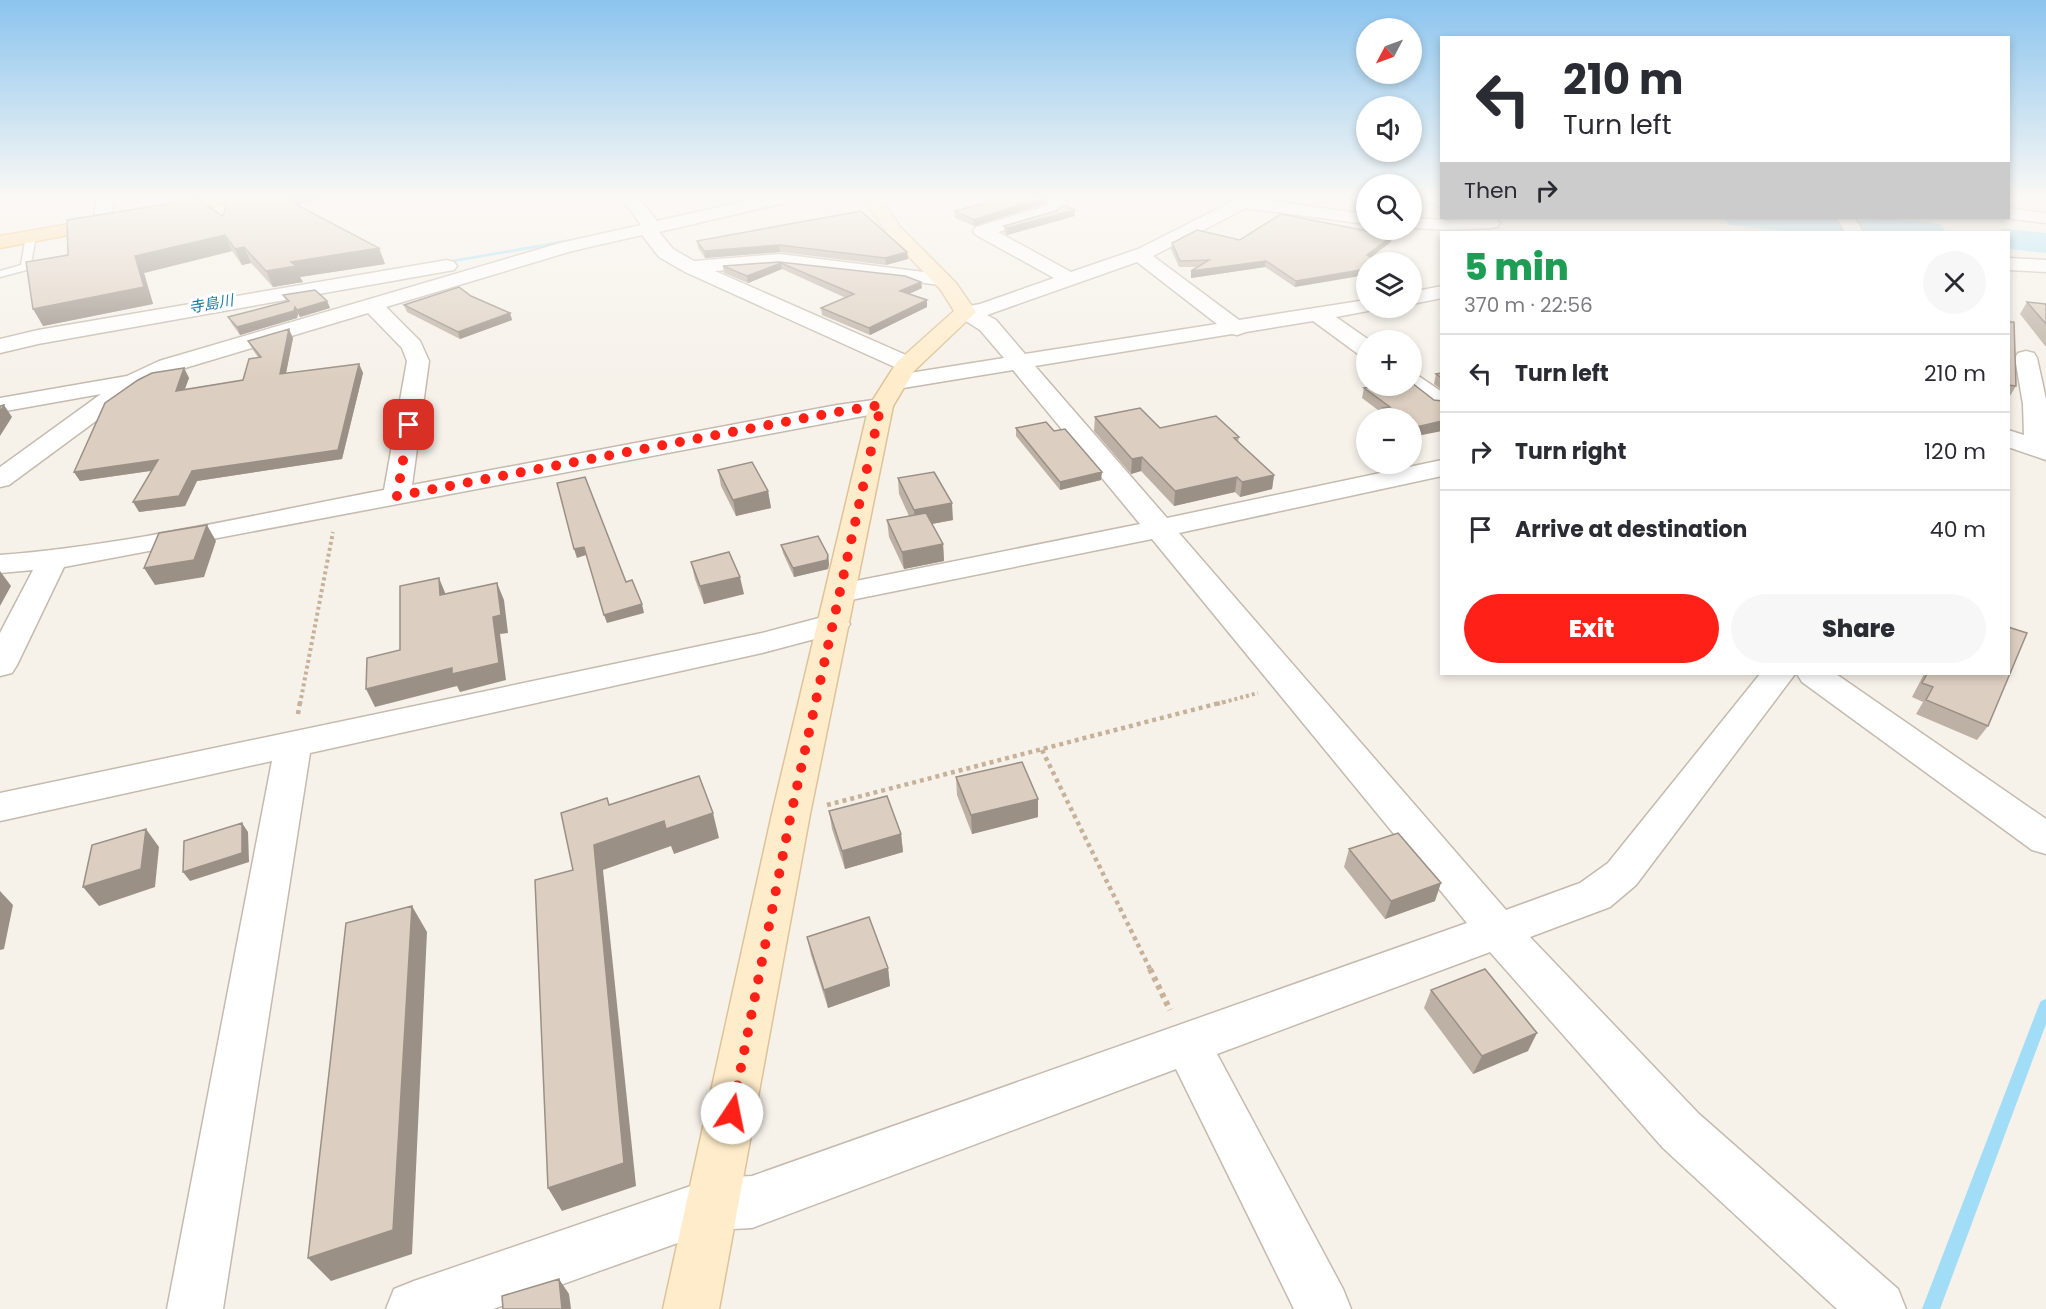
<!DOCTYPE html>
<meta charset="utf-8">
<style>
:root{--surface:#fff;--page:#f7f7f7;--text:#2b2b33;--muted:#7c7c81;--line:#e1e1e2;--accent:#ff2117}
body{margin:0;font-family:Poppins,"Noto Sans JP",sans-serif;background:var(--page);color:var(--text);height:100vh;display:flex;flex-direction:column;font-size:22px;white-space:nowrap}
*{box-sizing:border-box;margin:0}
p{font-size:20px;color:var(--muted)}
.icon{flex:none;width:33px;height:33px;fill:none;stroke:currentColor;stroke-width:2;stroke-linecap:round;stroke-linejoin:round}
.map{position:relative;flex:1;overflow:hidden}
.details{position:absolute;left:1440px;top:231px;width:570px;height:444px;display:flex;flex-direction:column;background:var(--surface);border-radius:0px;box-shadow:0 3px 9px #0003}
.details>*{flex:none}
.hud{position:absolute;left:1440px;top:36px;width:570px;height:183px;border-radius:0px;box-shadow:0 3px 9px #0003;background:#fff;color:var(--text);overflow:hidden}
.needle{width:39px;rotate:229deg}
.tools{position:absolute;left:1356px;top:18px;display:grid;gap:12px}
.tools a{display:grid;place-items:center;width:66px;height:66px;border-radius:50%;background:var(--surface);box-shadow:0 3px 9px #0003;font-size:30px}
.pin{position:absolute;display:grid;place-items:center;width:51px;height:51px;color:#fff;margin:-26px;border-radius:12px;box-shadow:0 3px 9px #0006}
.me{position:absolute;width:66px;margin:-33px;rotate:11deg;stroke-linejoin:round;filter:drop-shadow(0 0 4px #0008)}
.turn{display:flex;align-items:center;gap:21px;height:126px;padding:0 24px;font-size:27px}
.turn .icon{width:78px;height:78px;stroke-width:2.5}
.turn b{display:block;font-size:42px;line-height:51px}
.then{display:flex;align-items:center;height:57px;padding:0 24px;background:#0003;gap:12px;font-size:22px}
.round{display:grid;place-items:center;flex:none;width:63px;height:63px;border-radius:32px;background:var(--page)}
.overview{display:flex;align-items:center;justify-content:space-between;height:102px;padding:0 24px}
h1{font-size:36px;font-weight:800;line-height:45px;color:#1e9e55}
.cta{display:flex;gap:12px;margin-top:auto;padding:12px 24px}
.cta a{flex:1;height:69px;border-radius:36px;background:var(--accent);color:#fff;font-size:24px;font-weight:800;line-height:69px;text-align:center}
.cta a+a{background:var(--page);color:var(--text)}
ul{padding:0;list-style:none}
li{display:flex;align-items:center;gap:18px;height:78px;padding:0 24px;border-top:2px solid var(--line)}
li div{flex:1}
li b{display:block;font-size:22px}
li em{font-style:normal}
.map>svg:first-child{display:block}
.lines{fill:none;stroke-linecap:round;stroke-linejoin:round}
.stream{fill:#a1ddf7;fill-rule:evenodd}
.river{fill:#a1ddf7;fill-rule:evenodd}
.lane-casing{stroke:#c5baae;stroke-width:3}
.street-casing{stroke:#c5baae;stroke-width:3}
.secondary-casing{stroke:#ddc397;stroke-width:3}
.primary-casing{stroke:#efb45e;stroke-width:3}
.path-far2{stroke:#c6b29b;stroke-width:4;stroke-dasharray:3 3;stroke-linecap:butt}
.path-far1{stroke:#c6b29b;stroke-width:4.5;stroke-dasharray:4 4;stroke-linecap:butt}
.path{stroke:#c6b29b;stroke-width:6;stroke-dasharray:4.5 4.5;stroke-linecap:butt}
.lane{fill:#fff;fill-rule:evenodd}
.street{fill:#fff;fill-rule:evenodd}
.secondary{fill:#ffecca;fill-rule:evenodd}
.primary{fill:#ffd799;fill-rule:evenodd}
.wall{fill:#bdb1a5}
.shaded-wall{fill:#9a9086}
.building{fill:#dccec0;stroke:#9a9086;stroke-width:1.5}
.route{stroke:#ff2117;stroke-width:10;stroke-dasharray:0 18}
.labels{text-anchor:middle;stroke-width:6;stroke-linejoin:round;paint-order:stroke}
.far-water-label{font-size:15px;font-style:italic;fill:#227da7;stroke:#fff}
</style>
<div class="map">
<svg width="2046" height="1309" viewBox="0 0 2046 1309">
<rect width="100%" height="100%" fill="#f6f1e9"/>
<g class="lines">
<path class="stream" d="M582,237L584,238V240L437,265L434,263Z
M2046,999V1024L1940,1309H1922L2039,1005L2041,1001Z"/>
<path class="river" d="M1724,218H1834L1845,220L1849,225L1851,222C1874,216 1917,219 1941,225L1946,232H1792L1729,225Z
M2008,229L2046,233V253L2008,249V232H1996Z"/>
<defs>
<path id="lane" d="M31,233L36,236L30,269L0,277V271L21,265L26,236Z"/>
<path id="street" d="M97,196H114L111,223L108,227H96L93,223Z
M620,196H637L657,221L767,196H799L797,200L659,232L673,249L694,261L780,254L948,275L951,279L948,283L941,285L780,266L715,271L915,359L918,364L915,369L907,371L899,369L685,272L659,257L642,235L572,251L386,307L420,341L429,361L412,485L837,405L881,399L890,401L893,406L890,411L64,567L17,665L12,673L0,676V633L33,570L0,573V555C129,545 257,514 384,490L407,361L402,348L368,313L175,371L142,387L9,485L0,487V467L101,394L0,412V398L127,376L159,361L560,243L641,225Z
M1049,196H1066L1067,206L1055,215L998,232L1071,272L1138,249L1243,196H1265L1262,200L1366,214V224L1246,208L1153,256L1239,320L1366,300V308H1375L1373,310L1336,317L1369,340H1366V356L1358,354L1313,321L1246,332L1237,335L1232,334L1035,366L1167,518L1442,460V476L1179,533L1506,910L1580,883L1608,863L1760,674H1795L1636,885L1610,907L1530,937L1699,1114L1898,1289L1906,1309H1837L1663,1148L1490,952L1217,1054L1343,1289L1351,1309H1294L1176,1069L752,1228L714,1230L493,1309H386L394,1289L414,1281L714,1178L752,1176L1467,923L1152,539L841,602L830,600L826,593L830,586L841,584L1140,524L1013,370L897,389L889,387L885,382L889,377L897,375L1004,358L980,330L958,316L954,312L958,308L980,304L1054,278L976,235L973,231L976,227L1043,207L1049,204ZM1137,262L1217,324L1025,354L996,320L987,315Z
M1419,196H1442V207L1421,200Z
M2008,208L2046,213V223L2005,218H2008Z
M1412,218L1446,220L1491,218L1497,219L1500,223L1497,227L1491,228L1446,230L1412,228Z
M1837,218H1855L1863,232H1845Z
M2008,258L2046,260V272L2008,270Z
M447,260L454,262L457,266L454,270L38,344L0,353V339L38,330Z
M1442,286V298L1412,304V292Z
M2026,351L2034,353L2037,358L2046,399V460L2008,447V430L2024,435L2023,404L2015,358L2018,353Z
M1412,375L1420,377L1442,392V410L1433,408L1404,387L1412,386Z
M834,614L845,617L850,624L845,631L762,653L310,753L223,1309H167L272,761L0,821V793L762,633Z
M1797,674H1836L2046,819V854L2032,850L1802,682Z"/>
<path id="secondary" d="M862,196H879L901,228L956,283L976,312L914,371L893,406L810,814L719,1309H663L772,814L869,406L897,362L954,311L941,290L889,236Z"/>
<path id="primary" d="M210,196H244L242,200L161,217L155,216L152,212L155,208Z
M110,217L116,218L119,222L116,226L0,248V236Z"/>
</defs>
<use href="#lane" class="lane-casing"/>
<use href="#street" class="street-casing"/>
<use href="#secondary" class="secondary-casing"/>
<use href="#primary" class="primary-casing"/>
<path class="path-far2" d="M300,704L333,532
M1217,704L1258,693"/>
<path class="path-far1" d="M298,714L300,702
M1042,750L1151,971
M827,805L1223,702"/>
<path class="path" d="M1150,969L1170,1010"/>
<use href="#lane" class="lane"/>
<use href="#street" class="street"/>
<use href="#secondary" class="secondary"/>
<use href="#primary" class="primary"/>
</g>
<path class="wall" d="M1047,196V203L974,226L955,218V211Z
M297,205L379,248L385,264L300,277L303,282L273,287L251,263L242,265L232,251L144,273L153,304L43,326L68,255L223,216Z
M1056,211L1075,216L1007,235L1004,233V226Z
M1392,236L1391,242L1295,287L1265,267L1191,278V271L1198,267H1179L1171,249L1172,243Z
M697,241L907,252L908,259L886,265L780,252L705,258L698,248Z
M779,262L922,288L909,294L927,307L870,335L822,315L821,308L846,298L782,269L748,283L724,273L723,266Z
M283,295L327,301L330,308L300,317L298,314L297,318L240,335L232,324L228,317L287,302Z
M471,296L510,313L512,320L460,339L407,312L404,305Z
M2027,302L2046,304V347L2020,314Z
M2008,322L2016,386L2010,396H2008Z
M293,338L286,373L359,364L363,373L342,459L197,481L185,506L139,512L151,471L80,481L74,472L184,368L189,378L184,389L243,380L258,357L253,350L248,341Z
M1442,373V390L1434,384L1436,374Z
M1364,388L1412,418H1381L1382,413L1362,398Z
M1095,417L1160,428L1239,437L1238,442L1274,475L1272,489L1240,497L1235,492L1174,506L1141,471L1131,474L1094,431Z
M1016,428L1101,480L1060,490L1016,436Z
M718,470L768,491L771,508L736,516L721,486Z
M898,478L953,520L932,524L943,544L944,561L904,569L889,537L887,520L909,516L899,494Z
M781,545L828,555L829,564L828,569L794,577L783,553Z
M691,562L744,594L704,604L695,579Z
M1924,674H2008L1988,726L1977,740L1916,714L1923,702L1912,697Z
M956,777L1038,799V817L972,834L957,795Z
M829,811L901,834L903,852L845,869L832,829Z
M1349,849L1435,901L1385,919L1344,867Z
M807,937L888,968L890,986L828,1008L811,955Z
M1431,990L1528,1051L1473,1074L1424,1008Z"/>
<path class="shaded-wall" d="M276,196H335L282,209Z
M1047,196V203L974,226V220Z
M1075,210V216L1007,235V228Z
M225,235L232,251L144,273L153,304L43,326L33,309L135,256Z
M1392,236L1391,242L1365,262L1367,255Z
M779,245L780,252L705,258L704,251Z
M244,247L251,263L242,265L235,249Z
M379,248L385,264L300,277L303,282L273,287L266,271L291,262Z
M907,252L908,259L886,265L885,258Z
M1266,261L1265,267L1191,278V271Z
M781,263L782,269L748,283L747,276Z
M1366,269V275L1295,287L1296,281Z
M921,282L922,288L900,298V291Z
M927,300V307L870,335L869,328Z
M327,301L330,308L300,317L297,310Z
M295,307L298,314L297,318L240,335L237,327Z
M510,313L512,320L460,339L458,332Z
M289,329L293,338L284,383L280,374Z
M359,364L363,373L342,459L197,481L185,506L139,512L133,502L192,471Z
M184,368L189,378L181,400L176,391Z
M4,405L12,417L0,436V412Z
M1442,421V431L1412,437V428Z
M1142,457L1141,471L1131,474L1132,459Z
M158,460L163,469L80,481L74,472Z
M1102,472L1101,480L1060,490V482Z
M1274,475L1272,489L1240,497L1242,482Z
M1237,477L1235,492L1174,506L1175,491Z
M768,491L771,508L736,516L733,500Z
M952,503L953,520L915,527L914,510Z
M207,525L216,541L204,577L155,585L144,568Z
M943,544L944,561L904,569L902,552Z
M584,547L586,555L577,558L574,549Z
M828,555L829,564L828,569L794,577L793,568Z
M0,571L11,586L0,606Z
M740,577L744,594L704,604L700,586Z
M439,578L446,595H440Z
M497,583L504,600L508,633L500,634L506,680L460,692L457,686L375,707L366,689L452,668L493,617Z
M642,604L644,613L607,623L604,615Z
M1038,799V817L972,834L971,815Z
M713,813L719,838L674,854L671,846L603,870L636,1186L562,1211L548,1188L594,845L664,821Z
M242,823L248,832L249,862L190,881L183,872Z
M146,829L159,847L155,887L99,906L83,887Z
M901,834L903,852L845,869L842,851Z
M1441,883L1435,901L1385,919L1391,901Z
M0,891L13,905L4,949L0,950Z
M412,906L427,932L412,1254L331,1281L308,1258Z
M888,968L890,986L828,1008L824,990Z
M1537,1033L1528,1051L1473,1074L1482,1056Z
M559,1279L569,1294L571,1309H562Z"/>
<path class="building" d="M229,196H280L379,248L291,262L296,266L266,271L244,247L235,249L225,235L135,256L144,287L33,309L26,262L68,255L67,220L198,199L223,216Z
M1011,196H1047L974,220L955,211Z
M1064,205L1075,210L1007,228L1004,226L1056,211Z
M861,211L907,252L885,258L779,245L704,251L697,241Z
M1281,214L1392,236L1367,255L1379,262H1366V269L1296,281L1266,261L1191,271L1209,260L1180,261L1172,243L1197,230L1240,240Z
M779,262L905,276L921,282L900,291L927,300L869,328L821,308L854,294L781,263L747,276L723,266Z
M459,287L471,296L510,313L458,332L404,305Z
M315,290L327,301L297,310L295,307L294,311L237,327L228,317L289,301L283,295Z
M2027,302L2046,304V324Z
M2008,322H2014L2016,386L2008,385Z
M289,329L280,374L359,364L338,450L192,471L179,496L133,502L158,460L74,472L105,403L138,380L152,373L184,368L176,391L243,380L249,359L261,357L248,341Z
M1442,373V378L1436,374Z
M1412,383L1434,400L1442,401V421L1412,428V418H1397L1383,408L1390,407L1364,388L1376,386H1412Z
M4,405L0,412V406Z
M1140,408L1160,428L1216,416L1239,437L1234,438L1274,475L1242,482L1237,477L1175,491L1142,457L1132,459L1095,417Z
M1046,422L1054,431L1065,429L1102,472L1060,482L1016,428Z
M752,462L768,491L733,500L718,470Z
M934,472L952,503L914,510L898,478Z
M585,477L626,582L632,580L642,604L604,615L584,547L574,549L557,483Z
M926,513L943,544L902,552L887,520Z
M207,525L194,560L144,568L159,533Z
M818,536L828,555L827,560L793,568L781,545Z
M729,552L740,577L700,586L691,562Z
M439,578L440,595L497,583L501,615L493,617L499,663L452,674V668L366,689L367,658L400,650V586Z
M2008,627L2027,633L1988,726L1926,700L1933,687L1922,683L1927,674H2008Z
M1022,762L1038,799L971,815L956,777Z
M699,776L713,813L666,829L664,821L594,845L624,1163L548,1188L535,880L573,870L561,813L607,798L609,805Z
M887,796L901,834L842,851L829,811Z
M242,823V853L183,872L184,841Z
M146,829L141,869L83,887L92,845Z
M1398,833L1441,883L1391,901L1349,849Z
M412,906L393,1230L308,1258L346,923Z
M869,917L888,968L824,990L807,937Z
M1485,969L1537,1033L1482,1056L1431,990Z
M559,1279L562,1309H503L502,1296Z"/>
<linearGradient id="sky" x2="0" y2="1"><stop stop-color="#8bc4ee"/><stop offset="0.52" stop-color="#fbf9f5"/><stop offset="1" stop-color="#fbf9f5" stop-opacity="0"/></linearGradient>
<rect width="2046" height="380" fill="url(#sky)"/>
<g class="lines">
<path class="route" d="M409,425L397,496L837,412L881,405L791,814L732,1113"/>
</g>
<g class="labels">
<g class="far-water-label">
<text transform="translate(211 304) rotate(-10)" y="5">寺島川</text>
</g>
</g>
</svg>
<div class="tools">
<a><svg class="needle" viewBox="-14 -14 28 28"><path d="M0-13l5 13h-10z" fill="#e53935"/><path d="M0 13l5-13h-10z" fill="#7c7c81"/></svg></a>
<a><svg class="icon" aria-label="sound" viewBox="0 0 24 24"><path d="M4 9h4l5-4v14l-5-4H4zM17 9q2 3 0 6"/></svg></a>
<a><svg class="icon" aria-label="search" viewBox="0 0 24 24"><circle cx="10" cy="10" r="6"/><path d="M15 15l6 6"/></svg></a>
<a><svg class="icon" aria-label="layers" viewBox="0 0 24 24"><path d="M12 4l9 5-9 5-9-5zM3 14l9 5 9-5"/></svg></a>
<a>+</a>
<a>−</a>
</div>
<div class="pin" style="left:409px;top:425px;background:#d93025"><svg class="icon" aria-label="arrive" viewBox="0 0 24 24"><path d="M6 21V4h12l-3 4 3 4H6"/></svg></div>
<svg class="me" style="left:732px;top:1113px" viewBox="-20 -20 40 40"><circle r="19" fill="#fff"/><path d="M0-13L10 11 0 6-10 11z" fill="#ff2117"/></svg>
<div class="hud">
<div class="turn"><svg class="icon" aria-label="left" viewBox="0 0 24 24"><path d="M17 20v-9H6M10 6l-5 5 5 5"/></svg><div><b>210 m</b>Turn left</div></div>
<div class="then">Then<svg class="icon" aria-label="right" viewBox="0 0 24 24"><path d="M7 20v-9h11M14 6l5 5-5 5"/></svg></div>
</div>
<section class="details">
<div class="overview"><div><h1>5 min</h1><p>370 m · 22:56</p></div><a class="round"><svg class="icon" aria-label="close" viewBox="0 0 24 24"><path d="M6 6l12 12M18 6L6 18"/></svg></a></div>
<ul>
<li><svg class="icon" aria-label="left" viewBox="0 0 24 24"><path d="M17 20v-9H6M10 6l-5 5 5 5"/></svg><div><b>Turn left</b></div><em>210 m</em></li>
<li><svg class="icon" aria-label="right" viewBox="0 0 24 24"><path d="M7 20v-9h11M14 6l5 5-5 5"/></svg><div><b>Turn right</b></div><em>120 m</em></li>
<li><svg class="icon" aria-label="arrive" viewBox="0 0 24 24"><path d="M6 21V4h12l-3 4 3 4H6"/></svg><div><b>Arrive at destination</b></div><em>40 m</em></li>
</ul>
<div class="cta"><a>Exit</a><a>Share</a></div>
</section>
</div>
